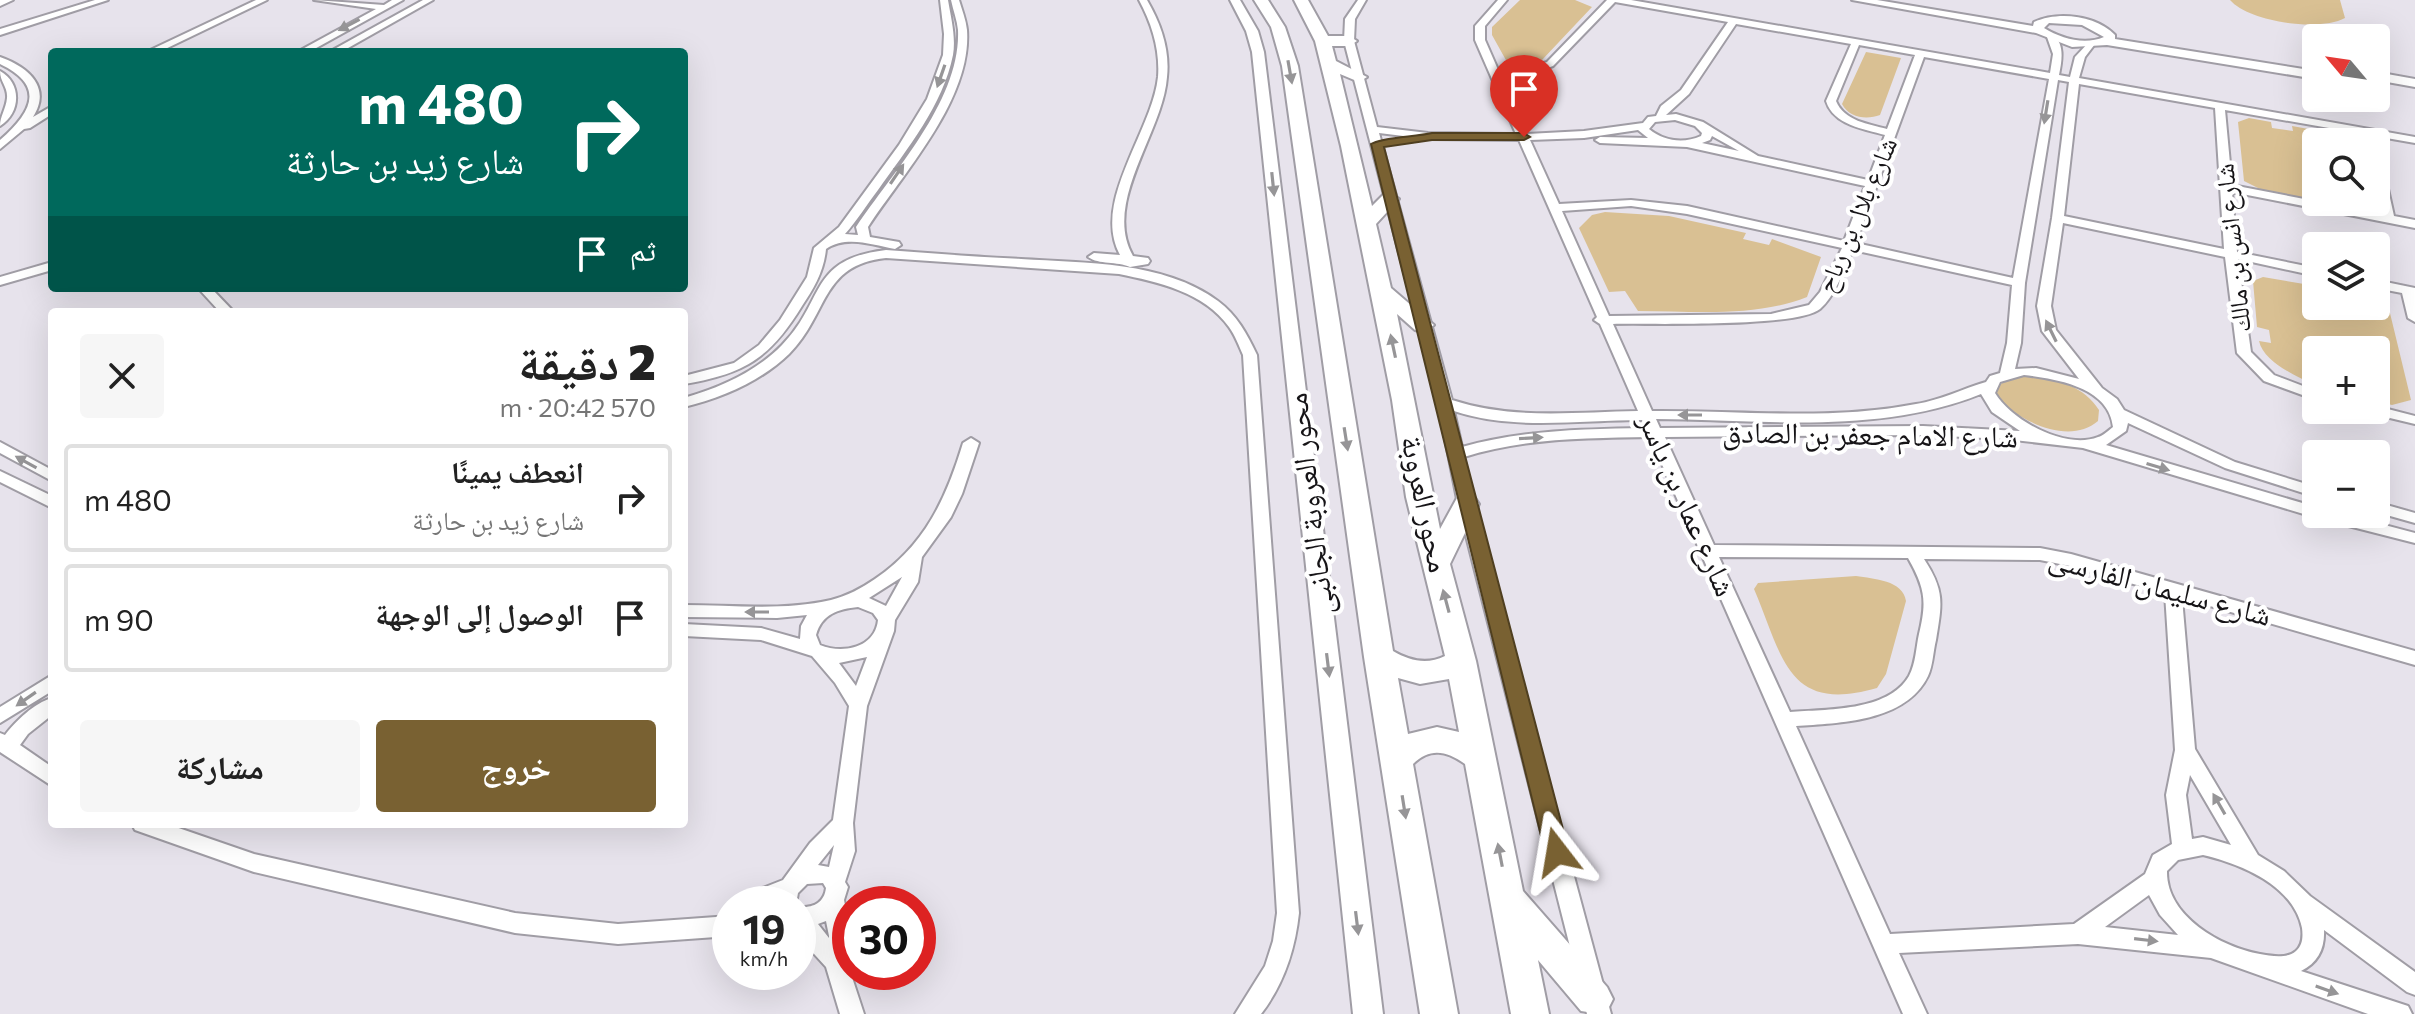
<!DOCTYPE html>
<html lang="ar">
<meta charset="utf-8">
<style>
:root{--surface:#fff;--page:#f6f6f6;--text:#222;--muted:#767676;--line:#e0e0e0;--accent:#796132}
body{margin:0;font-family:Commissioner,"Noto Naskh Arabic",sans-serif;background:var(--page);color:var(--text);direction:rtl;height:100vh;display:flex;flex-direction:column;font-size:30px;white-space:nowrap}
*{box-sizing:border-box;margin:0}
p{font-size:26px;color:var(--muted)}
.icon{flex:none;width:44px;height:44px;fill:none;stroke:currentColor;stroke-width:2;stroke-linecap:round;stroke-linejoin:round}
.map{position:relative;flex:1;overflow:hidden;direction:ltr}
.drawer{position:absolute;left:48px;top:308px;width:640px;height:520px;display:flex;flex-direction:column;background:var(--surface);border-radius:8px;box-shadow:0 8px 32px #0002;direction:rtl}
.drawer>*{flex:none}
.guide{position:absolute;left:48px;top:48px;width:640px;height:244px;border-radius:8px;box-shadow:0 8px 32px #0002;direction:rtl;background:#00695c;color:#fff;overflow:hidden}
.needle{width:52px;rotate:299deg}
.buttons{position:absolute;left:2302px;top:24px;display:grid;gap:16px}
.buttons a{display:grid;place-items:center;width:88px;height:88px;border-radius:8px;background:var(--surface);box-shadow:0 8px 32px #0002;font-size:40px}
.speed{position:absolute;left:712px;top:886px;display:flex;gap:16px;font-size:40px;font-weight:700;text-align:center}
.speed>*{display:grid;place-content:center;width:104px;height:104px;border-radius:50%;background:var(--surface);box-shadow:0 8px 32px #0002;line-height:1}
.speed small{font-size:20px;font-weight:400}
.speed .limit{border:12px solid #d22;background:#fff;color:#111}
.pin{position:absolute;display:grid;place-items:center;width:68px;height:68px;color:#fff;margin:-82px -34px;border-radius:50% 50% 50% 0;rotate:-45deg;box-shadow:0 0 8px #0007}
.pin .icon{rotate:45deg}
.me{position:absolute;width:88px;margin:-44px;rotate:346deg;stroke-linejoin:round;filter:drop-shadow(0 0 6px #0008)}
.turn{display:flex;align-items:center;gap:28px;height:168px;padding:0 32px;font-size:36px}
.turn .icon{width:104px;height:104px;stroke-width:2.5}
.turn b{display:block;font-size:56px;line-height:68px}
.then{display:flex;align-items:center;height:76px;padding:0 32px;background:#0003;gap:16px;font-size:30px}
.round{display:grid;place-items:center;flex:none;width:84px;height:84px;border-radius:8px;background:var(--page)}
.headline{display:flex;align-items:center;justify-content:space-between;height:136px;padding:0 32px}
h1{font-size:48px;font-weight:800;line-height:60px}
.action{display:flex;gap:16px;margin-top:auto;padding:16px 32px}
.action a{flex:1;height:92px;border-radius:8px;background:var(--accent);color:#fff;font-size:32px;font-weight:800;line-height:92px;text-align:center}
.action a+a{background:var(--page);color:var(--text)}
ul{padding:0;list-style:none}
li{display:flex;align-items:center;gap:24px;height:108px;margin:0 16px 12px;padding:0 16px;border:4px solid var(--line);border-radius:8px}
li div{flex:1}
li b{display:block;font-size:30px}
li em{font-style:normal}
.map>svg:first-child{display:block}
.green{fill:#d9c093}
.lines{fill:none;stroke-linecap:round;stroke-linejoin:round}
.minor-casing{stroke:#a09da5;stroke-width:4}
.tertiary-casing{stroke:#a09da5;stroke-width:4}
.primary-casing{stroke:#a09da5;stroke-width:4}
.minor{fill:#fff;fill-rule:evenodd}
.tertiary{fill:#fff;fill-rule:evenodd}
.primary{fill:#fff;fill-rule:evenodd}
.oneway{fill:#969597}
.route{fill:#796132;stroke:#4f3f20;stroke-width:2}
.labels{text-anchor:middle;stroke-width:8;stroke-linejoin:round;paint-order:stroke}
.far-street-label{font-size:26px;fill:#161417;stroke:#fff}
.street-label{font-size:30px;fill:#161417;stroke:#fff}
</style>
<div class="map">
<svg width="2415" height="1014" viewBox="0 0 2415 1014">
<rect width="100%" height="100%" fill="#e7e3ec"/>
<path class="green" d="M1520,0H1575L1592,7L1542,60L1507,62L1492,35V27Z
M2230,0H2340L2345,18C2319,32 2249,22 2230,0Z
M1866,52L1901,58L1880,115C1867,120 1849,118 1842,104Z
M2249,118L2271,122L2272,128L2293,131L2292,126L2336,134L2347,142H2316V201L2264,191L2244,181L2238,122Z
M1605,212L1669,216L1746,233L1743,239L1769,245L1772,239L1821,257L1807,297C1754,318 1694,311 1638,311L1625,291L1609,292L1579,228L1592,215Z
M2263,277L2316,286V306H2376V301L2389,309L2411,400L2392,405L2376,401V350H2316V386C2297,376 2264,363 2259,341L2271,343L2269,330L2257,327L2253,281Z
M2025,375C2052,377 2084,385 2099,410L2098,421C2069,446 2018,421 1997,397V386L2015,376Z
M1856,576C1874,579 1903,580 1906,601L1886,674L1877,688C1787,714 1783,657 1754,589L1758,583Z"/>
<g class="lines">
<defs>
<path id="minor" d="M0,0H13L0,6Z
M95,0H108L0,35V29Z
M256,0H267L159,52H146Z
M314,0L384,5L392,0H403L309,52H297L376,9Z
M423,0H433L341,52H329Z
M940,0H948C951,18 956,37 953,55C943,105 907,149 878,190C867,204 857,221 845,234L858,235L856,227C893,172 961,100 958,30C957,20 953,10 951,0H959C962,10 966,20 967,30C972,99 904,172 868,227L870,237L899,242L901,245L895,249C872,245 847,235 826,249C824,271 814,288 802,306C770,358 745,374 684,384V376L734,363L759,345L780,320L807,277L814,248L839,227L899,145L927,99L943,55L944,34Z
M1139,0H1147C1161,24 1170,50 1167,77C1163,133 1102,202 1133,256L1148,258L1150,261L1148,264L1130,267C1117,261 1099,265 1088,257L1094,253L1120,255C1091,202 1152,132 1158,77C1160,50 1152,24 1139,0Z
M1358,0H1366L1355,19L1354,41L1377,127L1428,133L1516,134L1475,40V26L1498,0H1507L1485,26V40L1499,72L1532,67L1547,62L1607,0H1631L2050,73L2053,54L2047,37L2052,34C2065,43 2062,60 2059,75L2070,77L2075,57L2090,41L2095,44L2085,57L2079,78L2415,137V143L2225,110L2232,185L2382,214L2376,187V159L2382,162L2394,216L2415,220V228L2232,192L2237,252L2316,268V276L2238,259L2251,352L2274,375L2316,391V400L2264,381L2237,353L2225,257L2063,223L2051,306L2056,330L2102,388L2117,399L2124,410L2235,462L2316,487V497L2225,468L2128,423L2126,431L2106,445L2316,507V514H2343L2415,533V543L2317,518L2083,448L2005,439L1923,435L1665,437L1714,545L2040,548L2071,554L2415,651V665L2182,598L2195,749L2258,855L2284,871L2310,896L2415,972V995L2407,992L2324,930C2325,948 2318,963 2301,971L2408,1006L2412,1014H2368L2211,958L2078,944L1899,953L1927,1014H1903L1650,437C1587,438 1524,438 1464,457L1474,504L1611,1014H1587L1458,504L1438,403L1344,41L1345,19ZM1615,2L1728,22L1681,90L1661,106L1656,116L1648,117L1643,123L1584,131L1527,134L1501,77L1534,73L1553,66ZM1736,24L1851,44L1826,101C1833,125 1864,129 1885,135L1868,180L1758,156L1703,122L1676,114L1666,115L1689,94ZM1859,45L1915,55L1887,129C1869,124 1844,121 1836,101ZM1924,57L2049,79L2013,278L1856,243ZM2058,80L2069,82L2052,218L2037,306L2042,331L2079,379L2036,368L2015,369L2021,343L2025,283ZM2079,84L2215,108L2224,249L2064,216ZM1675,120L1695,126L1702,133L1701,136C1683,144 1664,141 1649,129L1655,122ZM1638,130L1648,138L1600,137L1595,140L1600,143L1687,147L1865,186L1844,241L1687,206L1631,200L1559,204L1530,140L1584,138ZM1379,133L1428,139L1519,140L1597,317L1594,320L1600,324L1638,411C1574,412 1513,420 1452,400ZM1712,136L1739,151L1702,143L1710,140ZM1631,206L1687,214L1842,248L1820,292L1809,305L1771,314L1609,316L1562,211ZM1853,250L2012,285L2007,343L2000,373L1990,376L1986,382C1962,389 1941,400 1916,404C1829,421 1740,410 1652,411L1613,324C1650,323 1797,328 1820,309C1836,295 1844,269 1853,250ZM2024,375C2056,379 2109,387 2113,427C2109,430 2103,436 2098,437C2065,450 2011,420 1995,393L2000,382ZM1981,394L1992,412L2020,431L1923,426L1660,428L1656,419C1764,420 1879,435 1981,394ZM1454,411C1515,431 1579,420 1642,420L1646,428C1584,429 1522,430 1462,447ZM1719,557L1908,558C1925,588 1927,601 1919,634C1916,647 1916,663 1909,676C1888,712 1826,709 1790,712ZM1924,559L2040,560L2070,566L2165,593L2175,750L2166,795L2172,844L2153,855L2145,874L2074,924L1890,934L1796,726C1839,723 1906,722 1928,676C1933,665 1933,652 1936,640C1942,603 1945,591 1924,559ZM2190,775L2231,845L2203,837L2192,839L2186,795ZM2203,855C2241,864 2293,885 2302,928C2303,936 2303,945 2296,951C2287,959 2271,956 2260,954C2221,947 2166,916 2167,871L2178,860ZM2149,895L2160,915L2178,935L2105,927Z
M0,57C28,67 52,87 33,117L52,106V114L30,128L24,129L0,149V140C32,112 46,86 0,64Z
M0,71C22,83 21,113 0,126C0,116 6,109 7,98C8,87 0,82 0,71Z
M886,250C931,253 976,257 1021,259C1085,263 1164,261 1218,301C1237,315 1247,334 1257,355L1299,913C1295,950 1284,984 1261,1014H1235L1265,966L1273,941L1277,913L1243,355C1239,346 1235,335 1229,327C1204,292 1158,282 1119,274L886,258C820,265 829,314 789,354C761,381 722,398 684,407V398C719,388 756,372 782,345C826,300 808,259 886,250Z
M52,262V270L0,285V277Z
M2376,280L2415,288V322L2408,318L2402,293L2376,288Z
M198,288H211L234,312H220Z
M2376,406L2415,416V424L2369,413L2367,410H2376Z
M971,438L979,443L962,494L951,517L922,557L918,582L895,620L894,631L867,706L853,823L855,851L845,882L848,887L844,900L850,930L847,962L864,1014H840L826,967L805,944L798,929V907C812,908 824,904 826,888L823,883L807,884L798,893L796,904H737L740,897L783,880L810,843L833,820L849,706L835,683L812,656L761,640L684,636V624L761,628L800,639L801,626L807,615L777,618L684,617V605C732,605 784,611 831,600C847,596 862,588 875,579C925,545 946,499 963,443ZM902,577L886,606L869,598ZM858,607L873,613L878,620C875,648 843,654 820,645L816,635C822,614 838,609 858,607ZM867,657L856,686L839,663ZM834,845L829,867L818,865ZM826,921L829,936V938L818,924Z
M0,442L52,470V481L0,453Z
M0,471L52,496V508L0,482Z
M2376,502L2415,513V523L2376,512Z
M52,675V691L0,723V707Z
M52,698V715L28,734L20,745L52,767V786L0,752V733L5,735C16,721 34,703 52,698Z
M132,824H167L254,854L515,913L618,924L730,916V936L618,944L515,933L254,872L135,830Z"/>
<path id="tertiary" d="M1230,0H1240L1258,31L1264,52L1383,1014H1353L1252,52L1246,31Z
M1852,0H1877L2033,26L2034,22C2058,11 2096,15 2115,35V39L2316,71V79L2107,45L2072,47L2036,33ZM2049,23L2082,25L2104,37C2085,45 2062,39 2044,28Z
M2376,72L2415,79V87L2376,80Z"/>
<path id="primary" d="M1254,0H1268L1285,27L1298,66L1393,651C1410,661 1427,665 1445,656L1406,497L1392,400L1341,146L1315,41L1294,0H1308L1328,36H1349L1357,41L1349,46H1332L1336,61L1367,77L1359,82L1340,74L1372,206L1383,195L1390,193L1399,199L1376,224L1391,288L1434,325L1423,332L1415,330L1397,314L1440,529L1457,498L1466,496L1475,498L1479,504L1450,564L1476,661L1523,891L1607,987L1613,999L1607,1011L1600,1014L1581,1011L1538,960L1549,1014H1511L1465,764C1447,751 1430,747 1413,764L1458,1014H1420L1364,657L1282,66L1271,27ZM1398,678L1420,684L1449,679L1459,732L1437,727L1408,734Z"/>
</defs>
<use href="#minor" class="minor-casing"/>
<use href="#tertiary" class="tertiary-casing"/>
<use href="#primary" class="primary-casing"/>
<use href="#minor" class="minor"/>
<use href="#tertiary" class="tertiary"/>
<use href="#primary" class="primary"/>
</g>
<defs><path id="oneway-solid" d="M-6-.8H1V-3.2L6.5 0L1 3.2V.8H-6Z" transform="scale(2)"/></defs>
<g class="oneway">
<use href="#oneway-solid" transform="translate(349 25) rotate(152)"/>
<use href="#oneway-solid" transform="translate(1290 72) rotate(80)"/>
<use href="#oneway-solid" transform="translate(941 76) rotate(109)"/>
<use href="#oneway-solid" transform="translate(2046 112) rotate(99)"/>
<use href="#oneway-solid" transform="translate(897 174) rotate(-56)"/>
<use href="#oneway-solid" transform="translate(1273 184) rotate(84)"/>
<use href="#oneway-solid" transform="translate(2051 331) rotate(-116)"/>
<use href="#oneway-solid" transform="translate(1393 346) rotate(-102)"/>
<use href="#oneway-solid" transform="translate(1690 415) rotate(-180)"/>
<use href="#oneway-solid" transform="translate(1531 438) rotate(-3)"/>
<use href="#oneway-solid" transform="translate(1346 439) rotate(81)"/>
<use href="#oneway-solid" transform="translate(26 462) rotate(-151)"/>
<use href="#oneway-solid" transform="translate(2158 467) rotate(17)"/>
<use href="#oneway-solid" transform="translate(1446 601) rotate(-105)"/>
<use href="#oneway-solid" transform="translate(757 612) rotate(-180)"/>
<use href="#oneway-solid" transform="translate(1328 665) rotate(83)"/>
<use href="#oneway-solid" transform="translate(26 699) rotate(145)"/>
<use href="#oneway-solid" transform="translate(2219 804) rotate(-120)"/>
<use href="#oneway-solid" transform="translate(1404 807) rotate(81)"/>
<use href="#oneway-solid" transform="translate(1500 855) rotate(-101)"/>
<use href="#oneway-solid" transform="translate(1357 923) rotate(83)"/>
<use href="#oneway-solid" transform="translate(2146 940) rotate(7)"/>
<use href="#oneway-solid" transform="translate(2327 990) rotate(19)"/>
</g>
<path class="route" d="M1432,133H1524L1530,137L1524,140H1432L1384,147L1569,852L1565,859L1557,862L1548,859L1545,852L1371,144C1382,137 1415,137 1432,133Z"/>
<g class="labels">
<g class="far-street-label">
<text transform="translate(1857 215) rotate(-67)" y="9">شارع بلال بن رباح</text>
<text transform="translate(2233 248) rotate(-96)" y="9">شارع انس بن مالك</text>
</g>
<g class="street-label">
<text transform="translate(1870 435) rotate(1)" y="10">شارع الامام جعفر بن الصادق</text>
<text transform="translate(1310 504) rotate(-97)" y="10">محور العروبة الجانبى</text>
<text transform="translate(1425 504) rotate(78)" y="10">محور العروبة</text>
<text transform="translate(1687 505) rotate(66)" y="10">شارع عمار بن ياسر</text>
<text transform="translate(2160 587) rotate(15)" y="10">شارع سليمان الفارسى</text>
</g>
</g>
</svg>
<div class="buttons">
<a><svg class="needle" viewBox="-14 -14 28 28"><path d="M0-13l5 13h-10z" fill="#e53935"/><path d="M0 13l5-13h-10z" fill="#767676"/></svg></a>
<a><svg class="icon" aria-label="search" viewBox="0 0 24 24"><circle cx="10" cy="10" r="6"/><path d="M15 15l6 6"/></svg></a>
<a><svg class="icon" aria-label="layers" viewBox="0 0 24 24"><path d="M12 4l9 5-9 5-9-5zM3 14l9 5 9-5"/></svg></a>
<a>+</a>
<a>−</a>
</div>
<div class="speed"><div>19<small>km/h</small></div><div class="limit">30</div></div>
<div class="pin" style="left:1524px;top:137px;background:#d93025"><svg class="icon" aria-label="arrive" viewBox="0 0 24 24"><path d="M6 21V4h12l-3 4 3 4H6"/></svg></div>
<svg class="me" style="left:1557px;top:852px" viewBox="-20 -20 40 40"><path d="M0-17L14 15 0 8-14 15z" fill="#796132" stroke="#fff" stroke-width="4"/></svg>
<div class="guide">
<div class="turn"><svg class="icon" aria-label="right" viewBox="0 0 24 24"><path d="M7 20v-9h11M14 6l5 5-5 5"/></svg><div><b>480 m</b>شارع زيد بن حارثة</div></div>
<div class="then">ثم<svg class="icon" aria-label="arrive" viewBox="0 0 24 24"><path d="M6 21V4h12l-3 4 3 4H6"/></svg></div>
</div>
<section class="drawer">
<div class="headline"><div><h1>2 دقيقة</h1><p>570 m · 20:42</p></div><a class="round"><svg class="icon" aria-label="close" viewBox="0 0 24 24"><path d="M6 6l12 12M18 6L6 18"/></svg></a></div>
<ul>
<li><svg class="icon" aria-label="right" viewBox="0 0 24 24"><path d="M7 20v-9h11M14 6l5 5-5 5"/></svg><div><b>انعطف يمينًا</b><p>شارع زيد بن حارثة</p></div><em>480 m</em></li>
<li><svg class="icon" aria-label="arrive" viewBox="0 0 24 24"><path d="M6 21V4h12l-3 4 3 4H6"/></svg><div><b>الوصول إلى الوجهة</b></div><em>90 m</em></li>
</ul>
<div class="action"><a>خروج</a><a>مشاركة</a></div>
</section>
</div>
